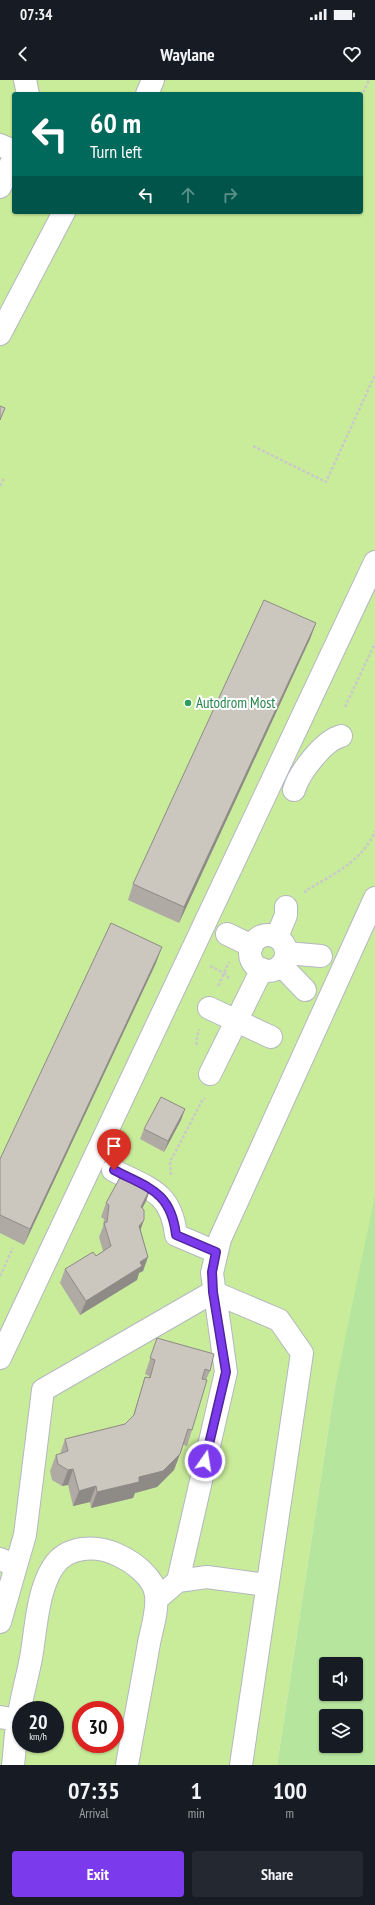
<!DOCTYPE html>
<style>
:root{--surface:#171b24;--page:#242831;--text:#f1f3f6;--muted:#9ea1a6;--accent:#7c3aed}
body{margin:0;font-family:"PT Sans Narrow",sans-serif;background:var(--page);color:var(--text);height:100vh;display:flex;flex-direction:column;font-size:15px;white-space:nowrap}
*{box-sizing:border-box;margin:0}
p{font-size:13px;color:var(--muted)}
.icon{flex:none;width:22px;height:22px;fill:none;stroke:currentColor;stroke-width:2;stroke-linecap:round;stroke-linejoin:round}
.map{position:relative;height:1685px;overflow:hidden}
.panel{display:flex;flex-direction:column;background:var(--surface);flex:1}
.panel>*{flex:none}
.guide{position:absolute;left:12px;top:12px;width:351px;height:122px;border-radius:4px;box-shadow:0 1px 3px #0004;background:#00695c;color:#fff;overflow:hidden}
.tools{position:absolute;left:319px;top:1577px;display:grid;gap:8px}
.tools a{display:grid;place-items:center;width:44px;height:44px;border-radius:4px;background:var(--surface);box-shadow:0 1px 3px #0004;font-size:20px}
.speed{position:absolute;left:12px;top:1621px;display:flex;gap:8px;font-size:20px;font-weight:700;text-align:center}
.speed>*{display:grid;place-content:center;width:52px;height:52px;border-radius:50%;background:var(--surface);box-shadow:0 1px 3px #0004;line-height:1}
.speed small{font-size:10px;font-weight:400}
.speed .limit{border:6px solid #d22;background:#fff;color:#111}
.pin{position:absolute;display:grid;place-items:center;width:34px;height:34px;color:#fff;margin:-41px -17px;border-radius:50% 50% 50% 0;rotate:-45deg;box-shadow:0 0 4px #0007}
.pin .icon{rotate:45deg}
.me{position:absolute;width:44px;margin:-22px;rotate:13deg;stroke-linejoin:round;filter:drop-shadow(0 0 3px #0008)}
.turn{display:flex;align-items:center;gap:14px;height:84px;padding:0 12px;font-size:18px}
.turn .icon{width:52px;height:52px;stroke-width:2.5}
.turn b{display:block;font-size:28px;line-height:34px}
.lanes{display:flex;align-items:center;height:38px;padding:0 12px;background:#0003;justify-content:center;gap:20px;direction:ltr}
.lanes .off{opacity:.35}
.eta{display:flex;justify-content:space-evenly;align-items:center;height:68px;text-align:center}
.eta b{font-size:24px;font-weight:700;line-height:28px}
.button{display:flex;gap:8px;margin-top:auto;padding:8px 12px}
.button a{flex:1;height:46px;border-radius:4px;background:var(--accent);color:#fff;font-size:16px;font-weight:700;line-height:46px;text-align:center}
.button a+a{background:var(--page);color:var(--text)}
.status{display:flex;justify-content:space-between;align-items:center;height:28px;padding:0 20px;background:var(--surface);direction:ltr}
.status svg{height:11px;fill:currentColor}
header{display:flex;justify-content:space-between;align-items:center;height:52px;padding:0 12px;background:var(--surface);font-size:18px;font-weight:700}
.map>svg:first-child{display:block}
.green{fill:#b6e59e;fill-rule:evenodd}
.pitch{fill:#c9ec9a;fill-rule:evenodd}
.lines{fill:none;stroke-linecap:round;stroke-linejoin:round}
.minor-casing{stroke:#b4b7c1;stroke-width:24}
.path{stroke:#c9c9c9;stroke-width:2.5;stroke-dasharray:3 2;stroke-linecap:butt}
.minor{stroke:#fff;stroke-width:22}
.wall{fill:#afaba4}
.shaded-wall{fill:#8e8b86}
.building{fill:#cbc7bf;stroke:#8e8b86}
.route-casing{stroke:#51269a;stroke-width:10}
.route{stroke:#7c3aed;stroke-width:7}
.leisure-dot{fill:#2e9e5b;stroke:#fff;stroke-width:1.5}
.labels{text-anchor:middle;stroke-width:4;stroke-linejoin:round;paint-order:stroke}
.leisure-label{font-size:15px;fill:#27864d;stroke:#fff;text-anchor:start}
</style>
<div class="status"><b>07:34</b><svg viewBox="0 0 49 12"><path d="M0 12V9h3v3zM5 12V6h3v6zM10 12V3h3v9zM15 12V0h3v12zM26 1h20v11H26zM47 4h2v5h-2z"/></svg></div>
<header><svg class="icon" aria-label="back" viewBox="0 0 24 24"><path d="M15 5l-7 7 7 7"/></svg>Waylane<svg class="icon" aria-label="heart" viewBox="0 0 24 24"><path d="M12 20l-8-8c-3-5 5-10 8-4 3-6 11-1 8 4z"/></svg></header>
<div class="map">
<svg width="375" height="1685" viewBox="0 0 375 1685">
<rect width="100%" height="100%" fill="#efe9e1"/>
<path class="green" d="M375,1107V1685H277L334,1312ZM326,1584H356V1614H326ZM326,1636H356V1666H326Z"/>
<path class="pitch" d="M0,0H375V1115L334,1312L277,1685H0ZM14,14H361V132H14ZM21,1630H55V1664H21ZM81,1630H115V1664H81Z"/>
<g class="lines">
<defs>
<path id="minor" d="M25,0L28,14
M147,14L153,0
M0,65L14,71
M0,107L14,77
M0,254L64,132
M294,710C299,693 323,661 341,656
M227,854L252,866
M250 873a18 18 0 1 1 36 0a18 18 0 1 1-36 0Z
M277,857L286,835V827
M286,873L321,876
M281,885L305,910
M209,928L271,957
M210,994L262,889
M113,1090C149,1109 171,1111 176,1155L216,1172
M0,1278L375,482
M0,1479L16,1486L0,1542
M16,1486L25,1455L43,1310L213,1212L279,1240L302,1273L241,1685
M178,1501L207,1497L267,1505
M157,1519L178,1501L226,1292L212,1193L220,1159L375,818
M0,1637L18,1640
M13,1685C15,1670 15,1655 18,1640C21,1619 27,1599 31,1578C36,1550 37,1512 53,1487C67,1465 97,1465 118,1475C133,1482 154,1497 156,1515C158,1530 152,1548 149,1563C142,1604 134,1644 127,1685"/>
</defs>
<use href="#minor" class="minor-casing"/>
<path class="path" d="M361,17L369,0
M253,366L326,402L375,295
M0,406L4,398
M345,627L375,563
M306,813L305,811C332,795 362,782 375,751
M210,886L224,893L230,899
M218,906L229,882
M197,965L196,962L199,949
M171,1095L170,1082L203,1019L205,1018
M0,1196L13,1168"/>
<use href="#minor" class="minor"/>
</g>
<path class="wall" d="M316,543L310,559L179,843L128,820L133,804Z
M156,883L24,1165L0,1153V1079Z
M185,1029L181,1040L164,1072L140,1059L144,1049Z
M151,1107L146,1121L142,1128L141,1151L148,1177L143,1191L139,1193L137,1200L80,1235L60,1203L65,1189L96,1176L103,1171L99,1157L103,1147L104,1139L101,1137L106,1123Z
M157,1258L210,1291L206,1300L192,1350L187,1366L183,1365L174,1390L157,1407L135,1413L133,1418L91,1428L90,1422L73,1426L68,1405L62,1406L52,1400L50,1391L56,1375L60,1374L65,1359L125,1344L133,1336L140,1313L145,1297L149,1298V1296L145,1294Z"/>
<path class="shaded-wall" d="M316,543L310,559L179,843L184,827Z
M162,867L156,883L24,1165L30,1149Z
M185,1029L181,1040L164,1072L168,1061Z
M151,1107L146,1121L136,1141L141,1127Z
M144,1140L139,1154V1146Z
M148,1177L143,1191L139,1193L137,1200L80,1235L86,1221L140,1182Z
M180,1374L174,1390L157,1407L135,1413L133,1418L91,1428L97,1412L139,1397Z
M73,1389L68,1405L62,1406L68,1390Z
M96,1406L90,1422L73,1426L79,1411Z"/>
<path class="building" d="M0,326L5,328L0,340Z
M264,520L316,543L184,827L133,804Z
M111,843L162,867L30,1149L0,1135V1079Z
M161,1017L185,1029L168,1061L144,1049Z
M123,1092L151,1107L141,1127L144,1130V1140L139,1146L148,1177L140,1182L142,1186L86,1221L65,1189L93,1172L96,1176L111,1166L104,1143L107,1142L109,1125L106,1123Z
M157,1258L214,1274L210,1291L205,1289L202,1299L207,1300L192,1350L188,1349L180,1374L163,1391L139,1397V1402L97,1412L96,1406L79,1411L73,1389L68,1390L58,1384L56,1375L68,1371L65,1359L125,1344L134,1335L145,1297L150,1298L155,1280L150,1278Z"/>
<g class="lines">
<defs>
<path id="route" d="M114,1090C148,1108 171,1111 176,1155L216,1172L212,1192L213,1212L226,1292L205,1381"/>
</defs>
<use href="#route" class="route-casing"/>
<use href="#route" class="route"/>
</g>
<circle class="leisure-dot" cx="188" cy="623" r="4"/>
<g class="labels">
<g class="leisure-label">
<text x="196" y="628">Autodrom Most</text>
</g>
</g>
</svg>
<div class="tools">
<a><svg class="icon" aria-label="sound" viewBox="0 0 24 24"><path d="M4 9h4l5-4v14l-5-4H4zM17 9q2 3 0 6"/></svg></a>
<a><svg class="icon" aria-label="layers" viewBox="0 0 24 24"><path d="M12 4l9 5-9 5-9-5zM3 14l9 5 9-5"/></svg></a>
</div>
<div class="speed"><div>20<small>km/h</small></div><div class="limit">30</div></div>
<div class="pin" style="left:114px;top:1090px;background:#d93025"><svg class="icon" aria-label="arrive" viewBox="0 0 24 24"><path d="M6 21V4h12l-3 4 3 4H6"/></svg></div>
<svg class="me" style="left:205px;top:1381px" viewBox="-20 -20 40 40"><circle r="17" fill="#7c3aed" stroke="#fff" stroke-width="3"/><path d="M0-11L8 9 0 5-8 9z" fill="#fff"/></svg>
<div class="guide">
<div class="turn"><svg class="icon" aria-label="left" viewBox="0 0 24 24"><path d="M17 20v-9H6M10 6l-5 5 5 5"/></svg><div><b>60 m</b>Turn left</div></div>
<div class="lanes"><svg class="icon" aria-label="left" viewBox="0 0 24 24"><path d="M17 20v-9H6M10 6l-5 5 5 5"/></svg><svg class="icon off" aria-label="ahead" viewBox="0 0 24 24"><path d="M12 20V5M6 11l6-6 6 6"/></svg><svg class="icon off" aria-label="right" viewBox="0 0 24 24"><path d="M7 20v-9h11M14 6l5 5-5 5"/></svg></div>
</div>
</div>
<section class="panel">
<div class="eta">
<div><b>07:35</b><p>Arrival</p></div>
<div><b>1</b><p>min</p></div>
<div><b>100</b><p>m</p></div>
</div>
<div class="button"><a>Exit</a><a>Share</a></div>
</section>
